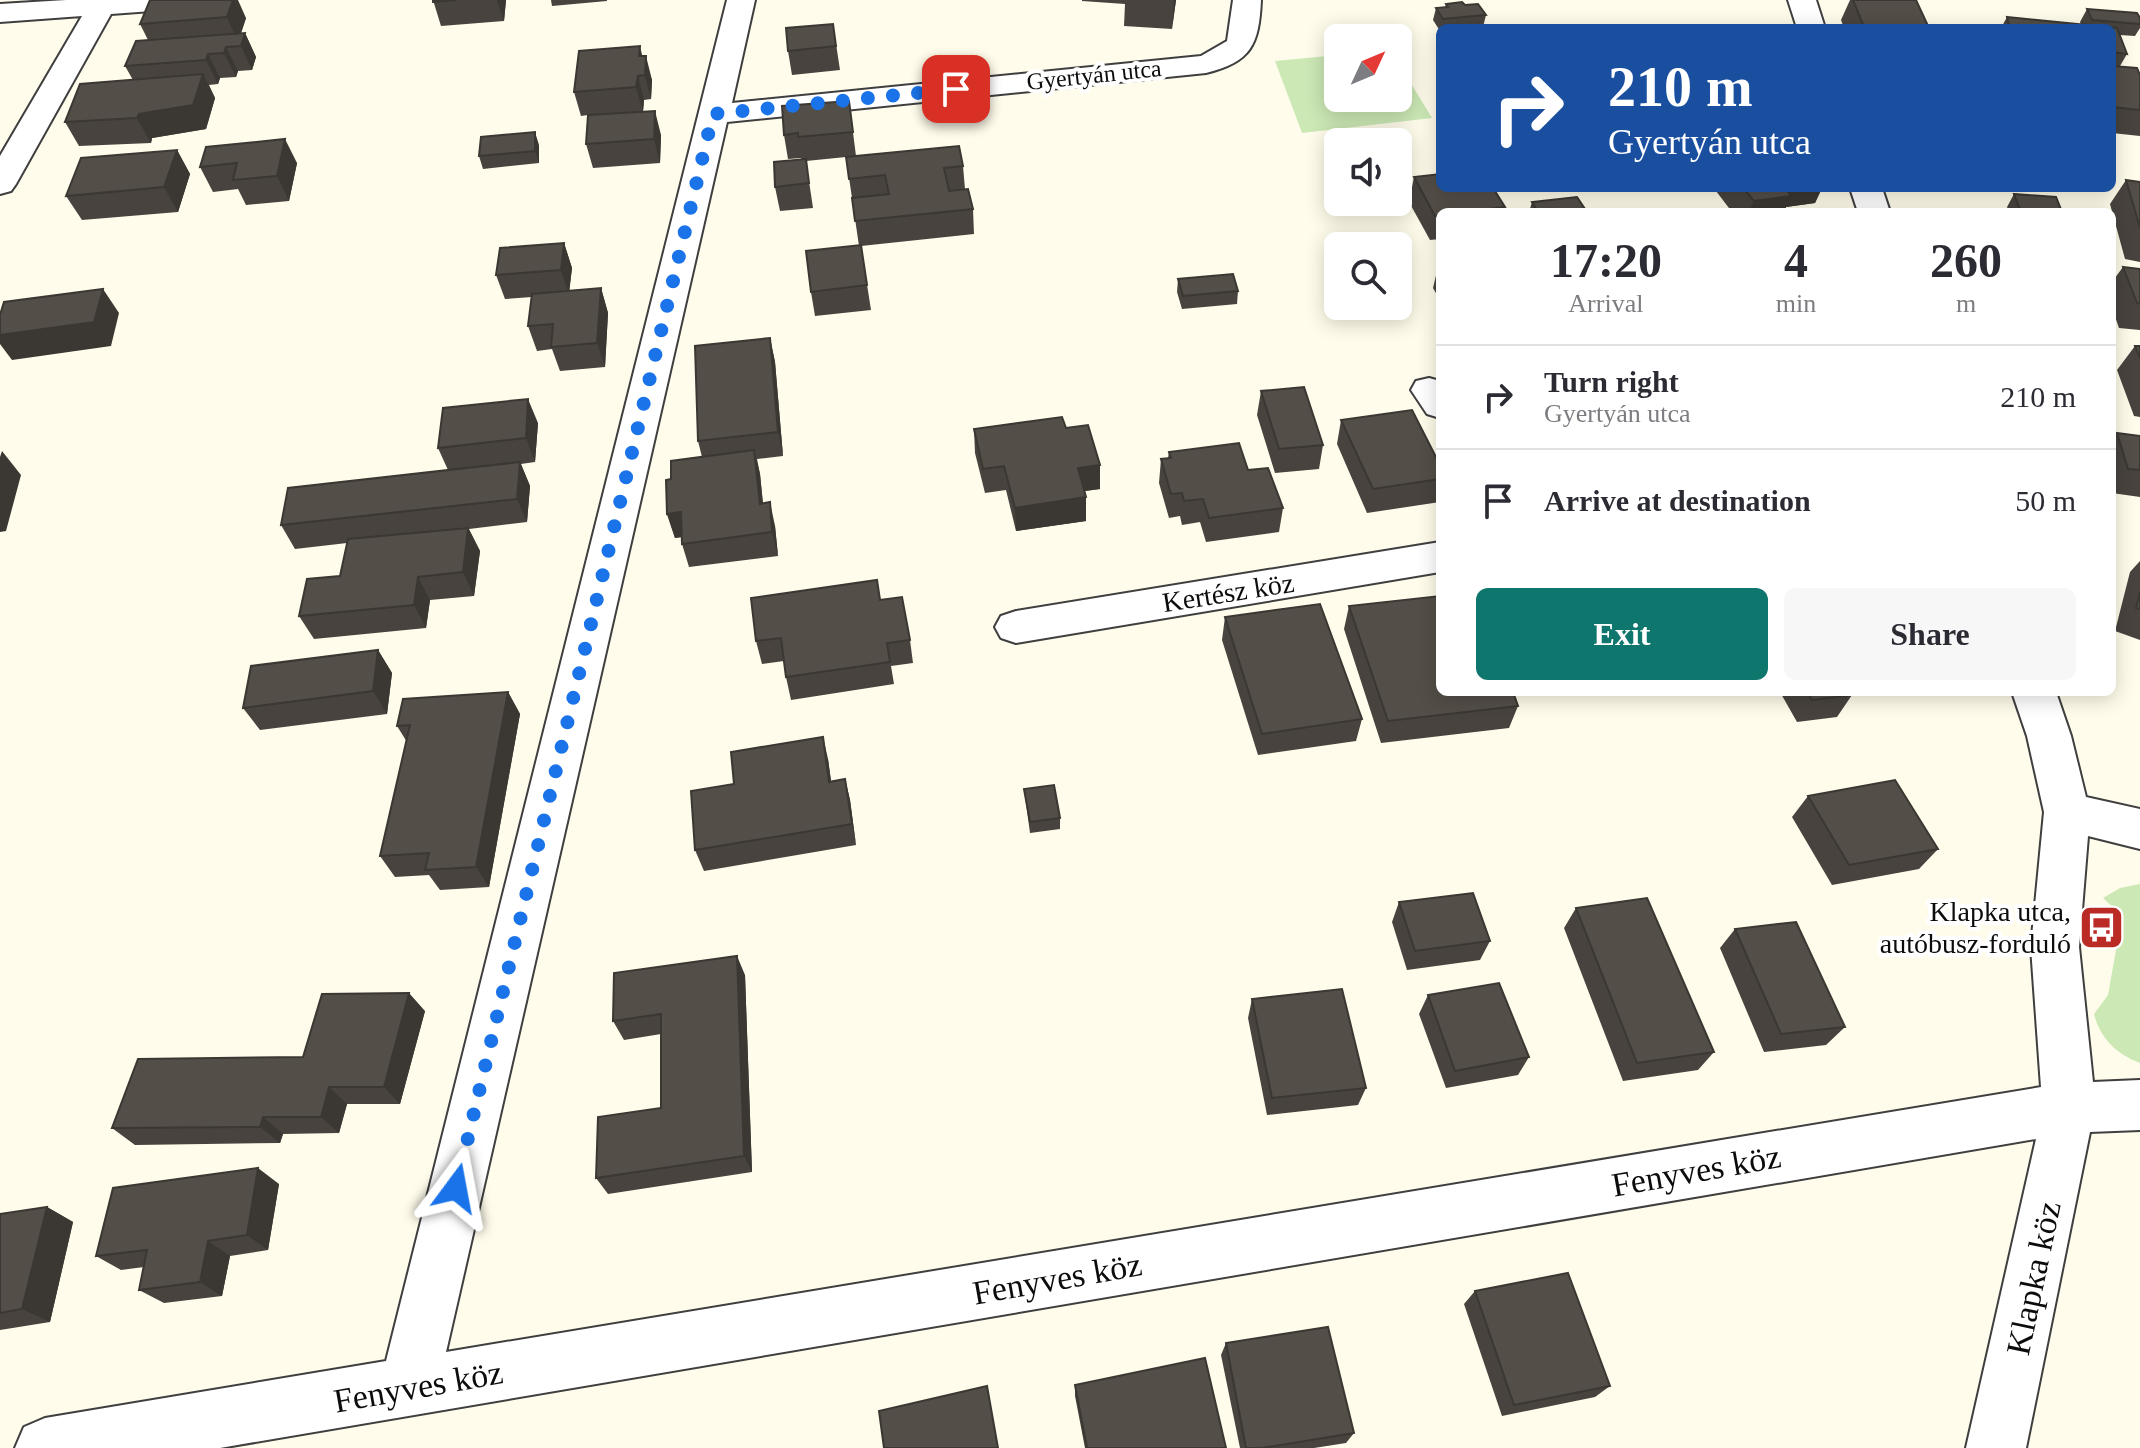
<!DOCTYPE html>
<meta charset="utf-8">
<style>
:root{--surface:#fff;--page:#f7f7f7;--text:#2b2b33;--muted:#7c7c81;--line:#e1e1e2;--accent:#0f766e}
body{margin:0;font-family:"Times New Roman",serif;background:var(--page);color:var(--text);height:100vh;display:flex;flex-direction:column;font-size:30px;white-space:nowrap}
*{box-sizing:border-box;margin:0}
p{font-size:26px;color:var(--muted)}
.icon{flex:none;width:44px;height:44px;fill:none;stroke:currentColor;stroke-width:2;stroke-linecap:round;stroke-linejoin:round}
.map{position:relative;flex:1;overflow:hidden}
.drawer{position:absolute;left:1436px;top:208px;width:680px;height:488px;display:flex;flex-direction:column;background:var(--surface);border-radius:12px;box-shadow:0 4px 20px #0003}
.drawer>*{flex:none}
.guide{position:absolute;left:1436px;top:24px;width:680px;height:168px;border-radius:12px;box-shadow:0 4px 20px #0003;background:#1a4fa0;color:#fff;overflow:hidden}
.needle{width:52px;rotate:46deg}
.tools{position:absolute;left:1324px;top:24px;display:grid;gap:16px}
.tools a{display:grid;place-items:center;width:88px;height:88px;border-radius:12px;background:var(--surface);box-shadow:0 4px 20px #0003;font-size:40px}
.pin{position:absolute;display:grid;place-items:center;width:68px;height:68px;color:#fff;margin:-34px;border-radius:16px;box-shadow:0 4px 12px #0006}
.me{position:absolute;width:88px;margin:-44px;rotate:13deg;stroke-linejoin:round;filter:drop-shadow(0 0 6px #0008)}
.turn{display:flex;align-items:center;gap:28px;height:168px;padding:0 40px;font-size:36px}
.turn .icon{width:104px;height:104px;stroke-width:2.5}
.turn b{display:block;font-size:56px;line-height:68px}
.eta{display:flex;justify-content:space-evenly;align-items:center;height:136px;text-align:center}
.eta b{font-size:48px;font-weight:700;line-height:56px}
.primary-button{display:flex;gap:16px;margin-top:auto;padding:16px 40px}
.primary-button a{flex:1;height:92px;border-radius:12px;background:var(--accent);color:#fff;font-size:32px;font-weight:700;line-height:92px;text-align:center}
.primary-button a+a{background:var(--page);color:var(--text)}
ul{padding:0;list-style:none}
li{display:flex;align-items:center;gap:24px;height:104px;padding:0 40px;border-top:2px solid var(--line)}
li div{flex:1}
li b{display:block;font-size:30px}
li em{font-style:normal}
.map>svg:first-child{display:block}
.green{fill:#cce8b5}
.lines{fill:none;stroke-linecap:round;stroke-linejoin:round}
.minor-casing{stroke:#3f3f3f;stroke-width:4}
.minor{fill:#fff;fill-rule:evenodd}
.wall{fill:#48433e}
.shaded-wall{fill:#3b3732}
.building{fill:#544e48;stroke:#3b3732;stroke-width:2}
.route{stroke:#1a73e8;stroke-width:14;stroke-dasharray:0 25.2}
.labels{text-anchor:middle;stroke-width:8;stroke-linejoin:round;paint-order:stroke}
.far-street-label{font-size:24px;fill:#0c0c0c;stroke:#fff}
.street-label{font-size:28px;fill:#0c0c0c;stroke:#fff}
.poi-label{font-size:28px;fill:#0c0c0c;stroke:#fff;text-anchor:end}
.near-street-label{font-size:34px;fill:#0c0c0c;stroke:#fff}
</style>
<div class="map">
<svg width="2140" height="1448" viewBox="0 0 2140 1448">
<rect width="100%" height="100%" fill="#fffceb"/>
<path class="green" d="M1338,55V98H1398V62L1432,118L1302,133L1275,61Z
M2140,884V1063C2116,1054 2100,1038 2094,1014L2108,995L2122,916L2103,898L2120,888Z"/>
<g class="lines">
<defs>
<path id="minor" d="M66,0H207L203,6L193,8L111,14L16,184L11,191L0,194V156L82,16L0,22V4Z
M727,0H755L732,103L1201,56L1227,41L1233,0H1261C1259,45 1251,62 1206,73L727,122L446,1352L2041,1087L2031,947L2044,812L2027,736L2012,692H2056L2071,736L2086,797L2140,809V849L2088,836L2079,947L2093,1082L2140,1080V1130L2090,1132L2026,1448H1966L2036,1139L220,1448H15L24,1427L45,1418L386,1361Z
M1788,0H1816L1825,28H1797Z
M1850,188H1882L1890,212H1858Z
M1429,378L1440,381V418L1427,414L1411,390L1416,381Z
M1440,542V572L1016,643L1001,638L995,627L1001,616L1016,611Z"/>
</defs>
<use href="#minor" class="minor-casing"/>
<use href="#minor" class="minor"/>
</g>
<path class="wall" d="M150,0L246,18L241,33H245L256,57L252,70L238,71L236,77L220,78L218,84L209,85L215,98L206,129L152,138L151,143L79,146L65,122L133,80L125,66L148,40L140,24Z
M433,0H506L504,21L441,26Z
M551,0H607V1L552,6Z
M1082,0H1176L1172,29L1124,26L1125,4L1082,1Z
M1850,0H1916L1929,28H1844L1841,20Z
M1446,4L1486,15L1483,27L1440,28V31L1433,20L1436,8L1445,7Z
M2087,9L2140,18V28L2135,36L2120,35L2127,54L2120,66H2112V28H2001L2007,17L2081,25L2080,22Z
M833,24L840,70L792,75L788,51Z
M642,56L652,80L651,99L644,100L643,111L661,135L660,163L593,168L586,144L588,115L581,116L574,92Z
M2112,66L2140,75V136L2112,133Z
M849,101L856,156L963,166L965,189L973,209L974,234L861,246L871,310L815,316L811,292L859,246L846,157L806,161L813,208L780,211L775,187L801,159V158L788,159L784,135Z
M539,145V163L483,169L479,156Z
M206,147L297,163L289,201L246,205L238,189L213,192L200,167Z
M177,150L190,174L178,212L82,220L66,196Z
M1414,177L1505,207L1504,212H1440V239L1430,240L1409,202Z
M2126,180L2140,182V262L2125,259L2110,204Z
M1718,188H1822L1815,203L1786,207L1784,212H1732L1716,191Z
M2014,194L2062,212H2009L2007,207Z
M1532,202L1587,212H1529Z
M564,243L572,268L569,291L601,288L608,313L605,367L560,371L552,349L537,351L528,326L532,297L505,299L496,275Z
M1439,263H1440V300L1433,288Z
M2123,267L2140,269V330L2119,328L2112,308V282Z
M1178,279L1238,291L1237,304L1182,309L1177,292Z
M770,338L775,362L783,456L757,459L760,474L763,503L775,526L778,556L689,567L682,544V537L675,538L667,514L671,479L702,457L698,441Z
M2135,346H2140V417L2134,416L2117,370Z
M1261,391L1323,445L1319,469L1275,473L1257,415Z
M1341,420L1440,465V502L1367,513L1337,444Z
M538,423L535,462L521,464L530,486L527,522L469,529L480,551L474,596L430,600L426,628L314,639L299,616L340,576L347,543L295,549L281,525L448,470L438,448Z
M1066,428L1100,465V489L1084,491L1086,497V521L1016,531L1006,490L985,493L975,453L974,429Z
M2117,433L2140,436V497L2112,493V439Z
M1169,452L1248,470L1283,508L1279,532L1206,542L1200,522L1182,525L1180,516L1169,518L1159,483L1161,459L1168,458Z
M2140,561V640L2115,631L2130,572Z
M881,600L910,640L913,663L891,666L894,684L791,700L786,677L784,661L762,664L756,641Z
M1349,606L1518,706L1509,728L1381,743L1344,629Z
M1225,617L1362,719L1356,741L1258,755L1222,640Z
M378,650L392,673L387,714L260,730L243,708Z
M508,692L520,714L489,887L440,890L429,875L395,877L380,856L407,742L397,726Z
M1780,692H1851L1852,695L1837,717L1797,722Z
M828,759L831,781L845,779L850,800L856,845L704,871L695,850L734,784Z
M1024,789L1060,818V829L1030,833Z
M1808,796L1938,849L1919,869L1832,885L1792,817Z
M1399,902L1490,941L1480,960L1407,970L1392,922Z
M1576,908L1714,1052L1698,1070L1623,1081L1564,928Z
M1735,929L1845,1027L1826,1045L1764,1052L1720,948Z
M745,975L752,1172L608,1194L596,1178L661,1108V1034L624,1040L613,1021Z
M1428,995L1529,1057L1518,1075L1446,1088L1419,1014Z
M1252,999L1366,1088L1358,1105L1267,1115L1248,1018Z
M425,1011L400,1104H347L339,1133L283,1134L280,1143L135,1145L112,1128Z
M279,1184L268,1250L230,1256L222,1296L164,1303L139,1290L144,1267L121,1270L96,1256Z
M47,1207L73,1222L50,1322L0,1330V1214Z
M1475,1291L1610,1386L1595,1397L1502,1416L1464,1304Z
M1226,1343L1354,1433L1346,1443L1314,1448H1240L1221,1355Z
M1075,1385L1226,1448H1085L1075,1396Z"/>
<path class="shaded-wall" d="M233,0H238L246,18L238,42L227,17Z
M497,0H506L504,21Z
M1174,0H1176L1172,29Z
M245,33L256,57L252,70L241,46Z
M640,46L645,68L646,56L652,80L651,99L639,56Z
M226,47L238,71L236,77L224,53Z
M208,54L220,78L218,84L206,60Z
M203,74L215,98L206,129L152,138L151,143L137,118L139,114Z
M638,76L644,100L643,112L636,87Z
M655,111L661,135L660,163L654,139Z
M535,132L539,145V163L535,151Z
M285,139L297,163L289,201L277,176Z
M177,150L190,174L178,212L164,187Z
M1781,188H1822L1815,203L1786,207L1784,212H1749L1754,201Z
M564,243L572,268L569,294L561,270Z
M601,288L608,313L605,367L597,343Z
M103,289L119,313L111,346L12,360L0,344V335Z
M770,338L775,362L783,456L778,432Z
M528,399L538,423L535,462L526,438Z
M754,450L760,474L765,527L760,504Z
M2,451L21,475L6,531L0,532V457Z
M520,462L530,486L527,522L517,499Z
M1100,465V489L1078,492V468Z
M1086,497V521L1016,531L1015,508Z
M770,502L775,526L778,556L772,532Z
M681,512L688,536L675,538L667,514Z
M468,528L480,551L474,596L463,572Z
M418,577L430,600L426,628L414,605Z
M378,650L392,673L387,714L373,691Z
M508,692L520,714L489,887L476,867Z
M823,737L828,759L834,803L829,782Z
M845,779L850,800L856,845L852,824Z
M737,956L745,975L752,1172L744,1156Z
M409,993L425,1011L400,1104L384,1087Z
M329,1087L347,1104L339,1133L321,1117Z
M263,1117L283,1134L280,1143L260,1127Z
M258,1168L279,1184L268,1250L247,1235Z
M47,1207L73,1222L50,1322L22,1309Z
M208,1241L230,1256L222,1296L200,1282Z"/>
<path class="building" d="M150,0H233L227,17L140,24Z
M433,0H456L433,2Z
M1853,0H1916L1929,28L1864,27Z
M1462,2L1465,5L1478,4L1486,15L1443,19L1436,8L1448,7L1446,4Z
M2087,9L2137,13L2140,18V24L2092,20Z
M2007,17L2117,28L2127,54L2112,52V28H2010Z
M833,24L836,46L788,51L786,28Z
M245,33L241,46L226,47L224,53L208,54L206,60L125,66L136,41Z
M640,46L639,56H646L645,75L638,76L636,87L574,92L579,51Z
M2112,66L2137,68L2140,75V110L2112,107Z
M203,74L193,105L139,114L137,118L65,122L80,84Z
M849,101L853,132L798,137V133L784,135L782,106Z
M655,111L654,139L586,144L588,115Z
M535,132V151L479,156L481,137Z
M285,139L277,176L233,180L237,163L200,167L206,147Z
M959,146L963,166L944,168L949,191L968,189L973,209L855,221L852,198L889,194L885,175L849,179L846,157Z
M177,150L164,187L66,196L81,158Z
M806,159L809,183L775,187L774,162Z
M1440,174V188H1493L1505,207L1466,212H1440V215L1435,216L1414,177Z
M2126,180L2140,182V228Z
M1743,188H1785L1791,196L1754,201Z
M2014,194L2056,197L2062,212H2021Z
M1577,197L1587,212H1538L1532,202Z
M564,243L561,270L496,275L500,248Z
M861,245L867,285L811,292L806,251Z
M2123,267L2140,269V304L2137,303Z
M1233,274L1238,291L1183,296L1178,279Z
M601,288L597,343L551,347L553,324L528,326L532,294Z
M103,289L94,322L0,335V315L4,302Z
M770,338L778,432L698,441L695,346Z
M2135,346H2140V358Z
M1304,387L1323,445L1279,449L1261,391Z
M528,399L526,438L438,448L443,408Z
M1412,410L1440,465V479L1373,489L1341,420Z
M1062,417L1066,428L1088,425L1100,465L1078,468L1086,497L1015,508L1004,466L983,469L974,429Z
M2117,433L2140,436V470L2128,469Z
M1239,443L1248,470L1268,468L1283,508L1209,518L1203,499L1184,501L1182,493L1171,494L1161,459L1171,458L1169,452Z
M754,450L760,504L770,502L772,532L682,544L681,512L667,514L666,480L671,479V461Z
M520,462L517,499L281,525L288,488Z
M468,528L463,572L418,577L414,605L299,616L307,579L340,576L348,539Z
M877,580L880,600L902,597L910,640L887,643L890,662L786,677L781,638L756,641L751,598Z
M2140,592V609L2136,608Z
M1440,596V692H1513L1518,706L1388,721L1349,606Z
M1320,604L1362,719L1262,734L1225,617Z
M378,650L373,691L243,708L251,666Z
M508,692L476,867L425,870L429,853L380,856L410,725L397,726L403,699Z
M1807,692H1851L1852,695L1812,700Z
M823,737L829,782L845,779L852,824L695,850L691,791L734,784L731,752Z
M1895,780L1938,849L1849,865L1808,796Z
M1054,785L1060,818L1030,822L1024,789Z
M1473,893L1490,941L1415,951L1399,902Z
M1647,898L1714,1052L1637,1063L1576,908Z
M1796,922L1845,1027L1781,1034L1735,929Z
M737,956L744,1156L596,1178L598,1117L661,1108V1014L613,1021L614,973Z
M1499,983L1529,1057L1455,1071L1428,995Z
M1342,989L1366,1088L1272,1098L1252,999Z
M409,993L384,1087H329L321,1117H263L260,1127L112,1128L138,1059L303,1057L322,994Z
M258,1168L247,1235L208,1241L200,1282L139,1290L147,1250L96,1256L113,1188Z
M47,1207L22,1309L0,1313V1214Z
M1568,1273L1610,1386L1514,1405L1475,1291Z
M1328,1327L1354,1433L1262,1448H1246L1226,1343Z
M1205,1358L1226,1448H1087L1075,1385Z
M987,1386L998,1448H884L879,1411Z"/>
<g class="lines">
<path class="route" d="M456,1188L713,114L956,89"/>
</g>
<defs>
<symbol id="bus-square" viewBox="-11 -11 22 22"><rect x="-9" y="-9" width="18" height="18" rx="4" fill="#ba2b26" stroke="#fff"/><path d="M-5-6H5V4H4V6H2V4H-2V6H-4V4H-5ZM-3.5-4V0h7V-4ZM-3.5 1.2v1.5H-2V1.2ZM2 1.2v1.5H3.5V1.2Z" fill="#fff"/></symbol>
</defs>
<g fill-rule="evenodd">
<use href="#bus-square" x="2076" y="902" width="51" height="51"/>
</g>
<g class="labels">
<g class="far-street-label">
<text transform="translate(1094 75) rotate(-6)" y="8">Gyertyán utca</text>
</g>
<g class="street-label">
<text transform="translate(1228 592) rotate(-9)" y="10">Kertész köz</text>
</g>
<g class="poi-label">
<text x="2071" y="921">Klapka utca,<tspan x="2071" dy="32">autóbusz-forduló</tspan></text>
</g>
<g class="near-street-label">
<text transform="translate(1696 1170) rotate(-10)" y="12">Fenyves köz</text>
<text transform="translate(1057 1278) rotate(-10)" y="12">Fenyves köz</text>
<text transform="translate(2033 1278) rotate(-78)" y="12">Klapka köz</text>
<text transform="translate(418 1386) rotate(-10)" y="12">Fenyves köz</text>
</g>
</g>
</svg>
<div class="tools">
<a><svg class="needle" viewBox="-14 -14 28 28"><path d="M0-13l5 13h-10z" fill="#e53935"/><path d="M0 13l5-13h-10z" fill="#7c7c81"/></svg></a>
<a><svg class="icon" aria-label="sound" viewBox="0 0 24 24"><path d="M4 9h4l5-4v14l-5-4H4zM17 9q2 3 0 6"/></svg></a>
<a><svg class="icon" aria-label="search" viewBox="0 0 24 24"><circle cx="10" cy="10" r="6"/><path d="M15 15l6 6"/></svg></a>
</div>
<div class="pin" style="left:956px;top:89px;background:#d93025"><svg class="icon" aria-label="arrive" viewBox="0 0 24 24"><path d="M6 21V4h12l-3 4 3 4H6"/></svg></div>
<svg class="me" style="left:456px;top:1188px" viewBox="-20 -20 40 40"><path d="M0-17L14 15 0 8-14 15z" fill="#1a73e8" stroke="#fff" stroke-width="4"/></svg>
<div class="guide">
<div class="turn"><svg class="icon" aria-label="right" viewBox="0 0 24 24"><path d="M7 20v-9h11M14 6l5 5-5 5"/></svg><div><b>210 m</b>Gyertyán utca</div></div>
</div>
<section class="drawer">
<div class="eta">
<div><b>17:20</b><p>Arrival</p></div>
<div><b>4</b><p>min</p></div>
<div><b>260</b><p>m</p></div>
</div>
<ul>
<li><svg class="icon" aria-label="right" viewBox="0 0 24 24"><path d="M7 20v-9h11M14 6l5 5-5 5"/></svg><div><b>Turn right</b><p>Gyertyán utca</p></div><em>210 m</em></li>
<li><svg class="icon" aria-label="arrive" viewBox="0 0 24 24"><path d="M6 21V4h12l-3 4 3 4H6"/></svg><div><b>Arrive at destination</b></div><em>50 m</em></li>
</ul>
<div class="primary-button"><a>Exit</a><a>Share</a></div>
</section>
</div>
